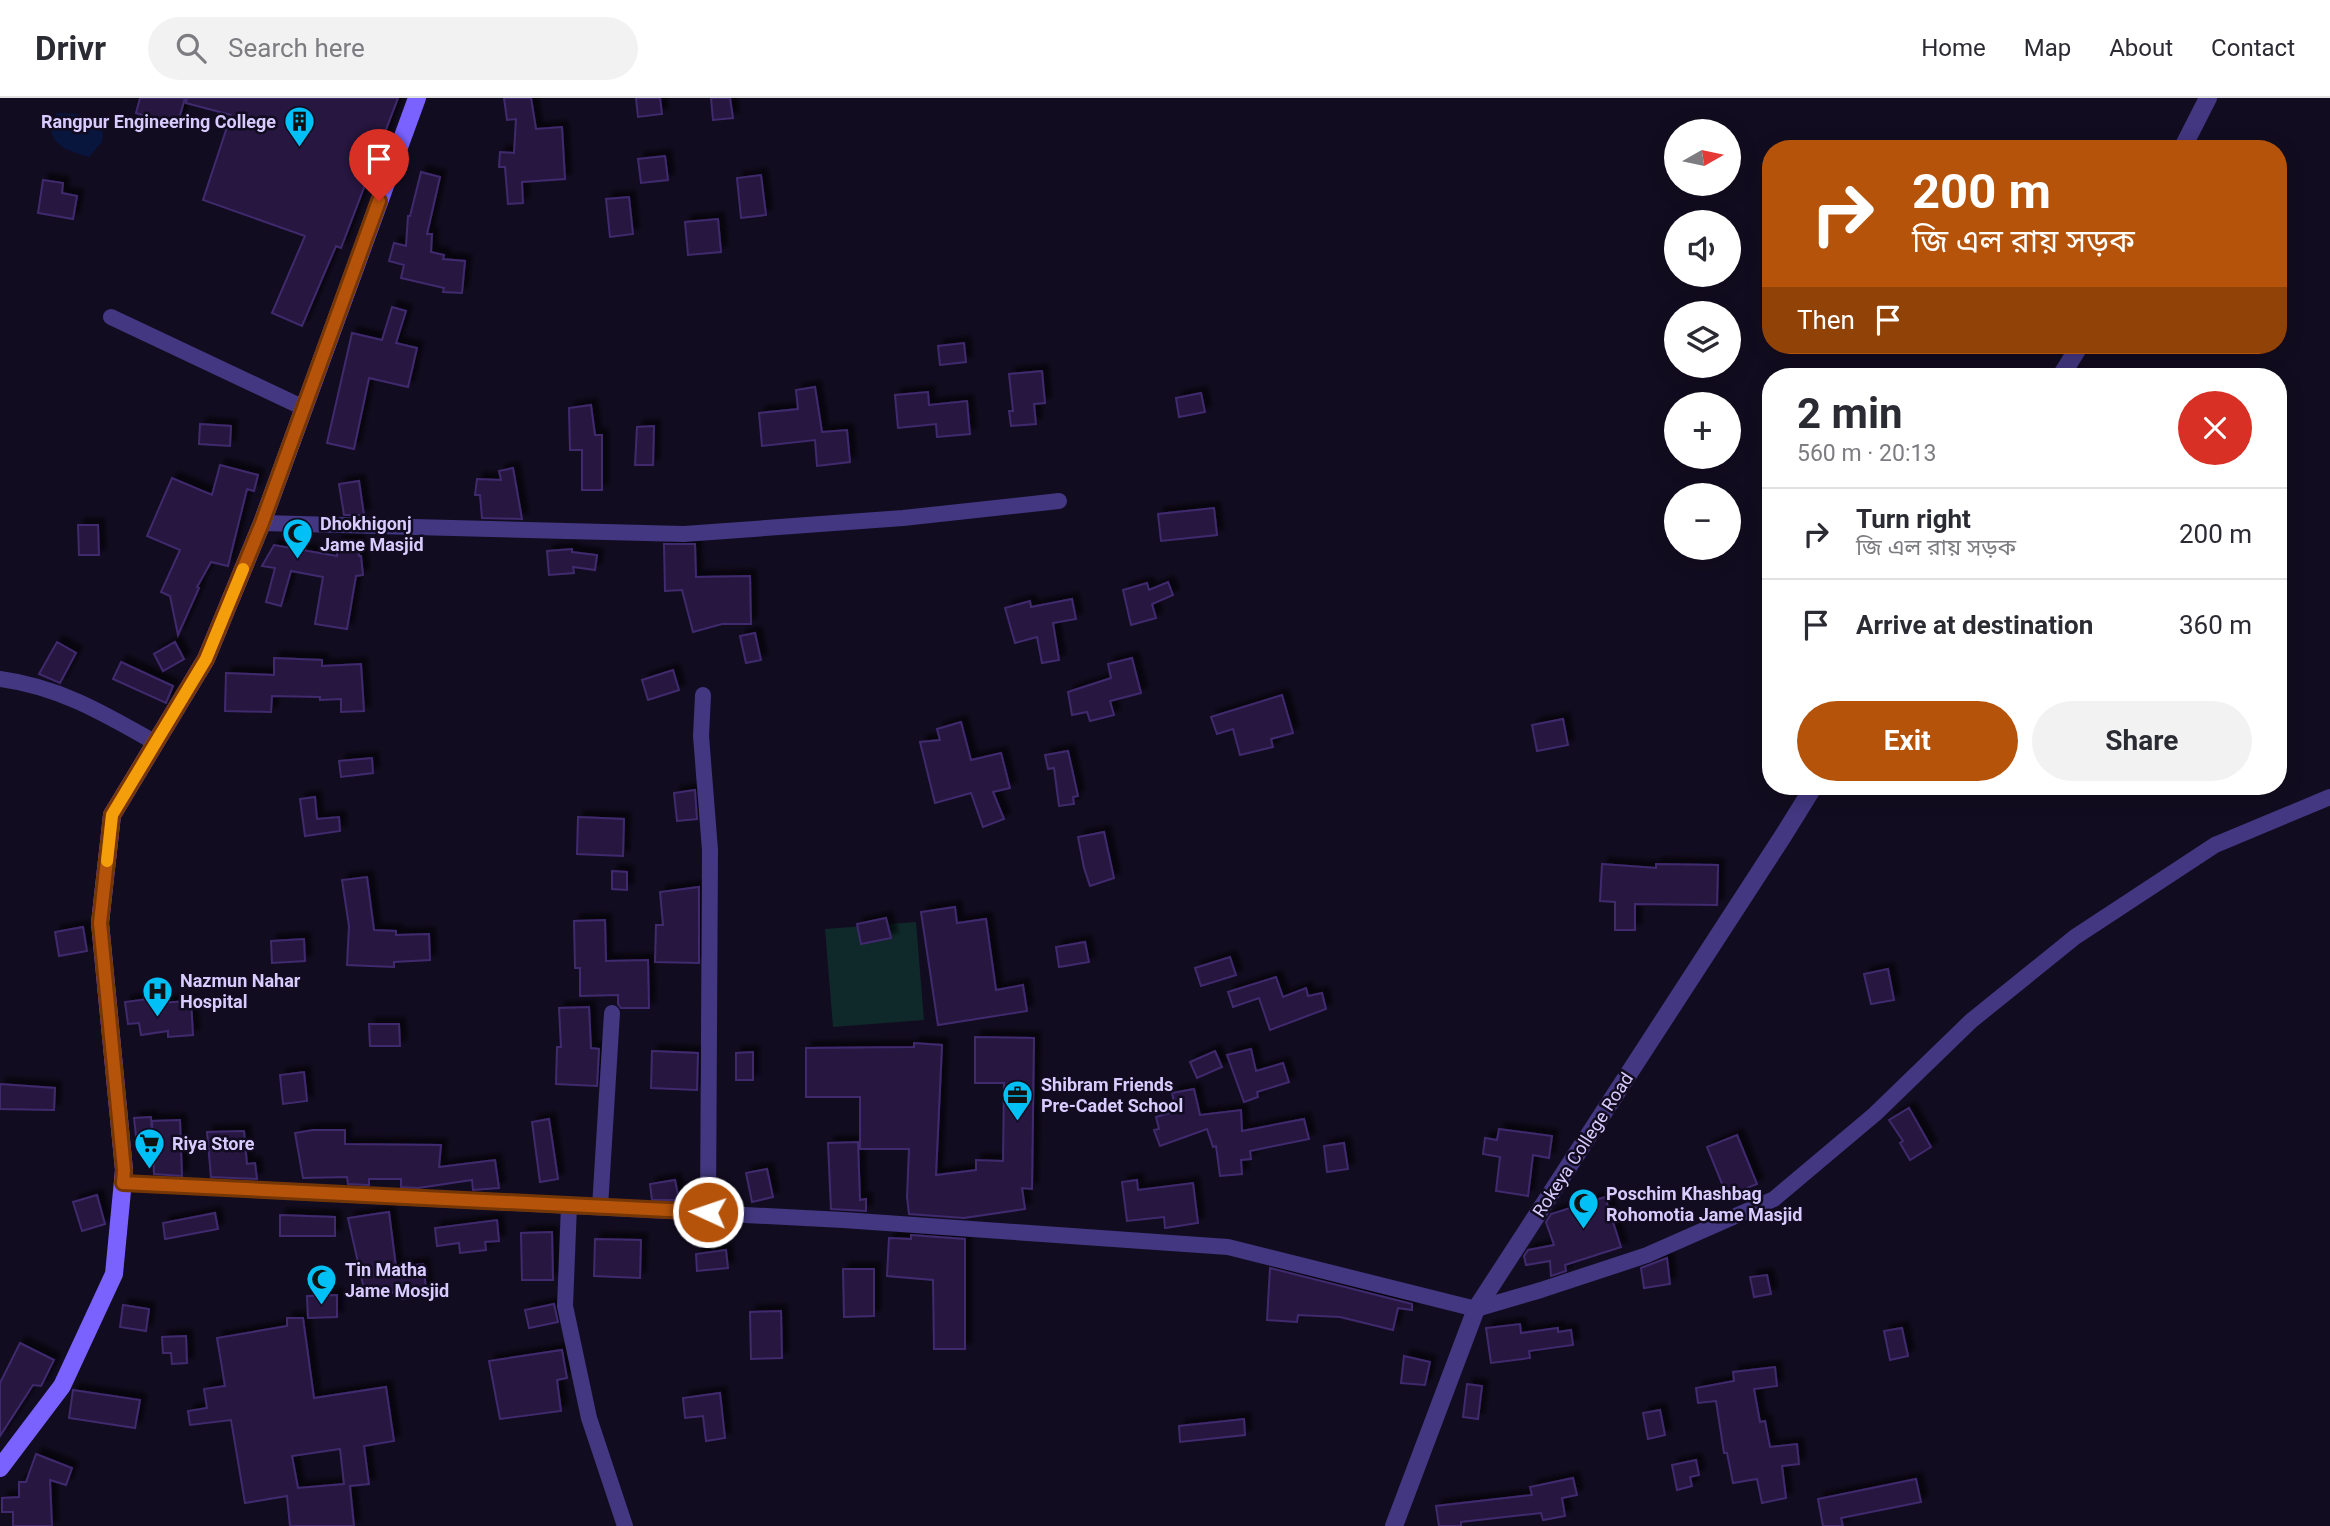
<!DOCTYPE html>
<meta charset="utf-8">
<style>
:root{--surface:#fff;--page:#f2f2f3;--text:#2b2b33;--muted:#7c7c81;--line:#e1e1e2;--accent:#b45309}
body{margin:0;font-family:Roboto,"Noto Sans Bengali",sans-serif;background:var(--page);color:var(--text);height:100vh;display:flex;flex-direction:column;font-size:26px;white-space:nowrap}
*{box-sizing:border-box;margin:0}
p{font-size:23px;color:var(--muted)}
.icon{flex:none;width:38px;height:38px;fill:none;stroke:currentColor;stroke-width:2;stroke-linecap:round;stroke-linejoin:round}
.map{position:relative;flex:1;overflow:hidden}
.drawer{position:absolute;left:1762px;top:270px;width:525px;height:427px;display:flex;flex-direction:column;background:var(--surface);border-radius:28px;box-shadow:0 4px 18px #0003}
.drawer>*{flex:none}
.guide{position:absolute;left:1762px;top:42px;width:525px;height:214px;border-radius:28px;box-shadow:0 4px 18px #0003;background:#b45309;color:#fff;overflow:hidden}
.needle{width:46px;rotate:81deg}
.buttons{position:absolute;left:1664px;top:21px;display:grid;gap:14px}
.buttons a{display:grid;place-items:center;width:77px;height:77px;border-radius:50%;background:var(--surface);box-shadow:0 4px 18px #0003;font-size:35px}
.pin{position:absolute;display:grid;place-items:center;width:60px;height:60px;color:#fff;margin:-72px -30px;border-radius:50% 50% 50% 0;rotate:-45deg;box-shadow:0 0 7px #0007}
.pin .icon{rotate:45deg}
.me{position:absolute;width:77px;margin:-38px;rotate:273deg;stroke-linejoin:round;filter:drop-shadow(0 0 5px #0008)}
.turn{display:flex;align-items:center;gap:24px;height:147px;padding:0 35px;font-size:32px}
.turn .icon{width:91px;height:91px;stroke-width:2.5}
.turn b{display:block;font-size:49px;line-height:60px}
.then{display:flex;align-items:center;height:66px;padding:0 35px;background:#0003;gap:14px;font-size:26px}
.round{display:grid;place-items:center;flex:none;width:74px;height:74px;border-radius:37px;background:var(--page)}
.head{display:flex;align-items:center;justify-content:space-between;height:119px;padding:0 35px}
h1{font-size:42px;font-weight:700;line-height:52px}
.cta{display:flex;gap:14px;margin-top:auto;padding:14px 35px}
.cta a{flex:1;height:80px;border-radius:42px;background:var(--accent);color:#fff;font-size:28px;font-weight:700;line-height:80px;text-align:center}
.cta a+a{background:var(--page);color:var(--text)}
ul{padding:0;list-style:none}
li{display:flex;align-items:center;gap:21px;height:91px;padding:0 35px;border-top:2px solid var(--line)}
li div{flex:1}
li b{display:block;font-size:26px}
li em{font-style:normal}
header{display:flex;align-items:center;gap:42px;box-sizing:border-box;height:98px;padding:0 35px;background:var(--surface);border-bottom:2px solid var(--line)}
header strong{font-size:33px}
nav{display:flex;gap:38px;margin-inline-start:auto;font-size:24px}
.search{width:490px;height:63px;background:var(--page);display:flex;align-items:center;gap:18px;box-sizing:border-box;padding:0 24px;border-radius:38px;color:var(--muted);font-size:26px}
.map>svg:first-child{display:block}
.green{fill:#0f282a}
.water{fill:#08153d}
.building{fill:#251841;stroke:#3f2a6d;stroke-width:2;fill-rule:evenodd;filter:url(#shadow)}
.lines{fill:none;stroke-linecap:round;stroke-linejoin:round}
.minor{stroke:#423780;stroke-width:16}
.tertiary{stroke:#423780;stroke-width:18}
.secondary{stroke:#7962ff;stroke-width:18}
.route-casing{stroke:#753606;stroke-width:18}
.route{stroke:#b45309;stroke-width:12}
.slow{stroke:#f59e0b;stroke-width:12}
.labels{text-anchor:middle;stroke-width:5;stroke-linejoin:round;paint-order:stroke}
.poi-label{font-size:18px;font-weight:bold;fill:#d7cbff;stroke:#120c20;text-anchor:start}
.street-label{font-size:18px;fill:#d7cbff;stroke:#120c20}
</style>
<header>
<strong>Drivr</strong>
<div class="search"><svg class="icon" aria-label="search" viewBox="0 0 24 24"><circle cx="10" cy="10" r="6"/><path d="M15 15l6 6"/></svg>Search here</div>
<nav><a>Home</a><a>Map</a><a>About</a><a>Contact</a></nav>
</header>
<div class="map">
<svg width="2330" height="1428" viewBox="0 0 2330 1428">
<defs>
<filter id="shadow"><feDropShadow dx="6" dy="-6" stdDeviation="2" flood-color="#0009"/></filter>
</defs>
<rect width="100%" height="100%" fill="#120c20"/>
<path class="green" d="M916,824L924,922L833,929L825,831Z"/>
<path class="water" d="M57,15L77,16L98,25L103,35L102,44L89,59C69,53 51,49 50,25Z"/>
<path class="building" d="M140,0H185L177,28L136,15Z
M187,0H398L341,150L336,148L302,228L272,215L305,138L203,102L231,17L186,5Z
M504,0H531L536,31L562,29L565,81L522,84L523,105L508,106L505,69H499L500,54L514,55L516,21L507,22Z
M636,0H660L662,16L638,19Z
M711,0H730L733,20L713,22Z
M665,58L668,82L641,85L638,61Z
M421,74L440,79L427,136H432L431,154L444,157L443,161L465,163L462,195L443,194L444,190L401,180L404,167L389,163L394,145L406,148L408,118H410Z
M761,77L766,117L741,120L737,80Z
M43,82L63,85L62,95L77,98L73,121L38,115Z
M629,99L633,136L610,139L606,101Z
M718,121L721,154L688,157L685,124Z
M392,209L406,213L396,245L417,250L408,289L369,280L354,351L327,345L352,235L382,242Z
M964,245L966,264L940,267L938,248Z
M1042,273L1045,305L1034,306L1036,326L1011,328L1009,313H1013L1009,276Z
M815,289L822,334L847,332L850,364L817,368L815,342L762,348L759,315L798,311L796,292Z
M928,294L929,307L967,303L970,336L937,339L936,326L898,330L895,297Z
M1201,295L1205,314L1179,319L1176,300Z
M591,307L595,337H602V392H582V352H570L569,310Z
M200,326L231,328L230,348L199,346Z
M654,328L653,367H635L637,329Z
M220,367L258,377L254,393L247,391L228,468L211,464L197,489L199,490L178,537L170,498L161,494L180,452L147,438L172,380L212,397Z
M513,370L522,421L482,420L480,397H475L477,381L501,382L499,373Z
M359,383L364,417H344L339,386Z
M1214,410L1217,437L1161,443L1158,416Z
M78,427H98L99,457H79Z
M337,443H358L359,458H361L363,477L356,478L347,531L315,526L323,479L291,473L281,508L266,504L275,470L262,468L274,447L337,458Z
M664,446H695L696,479L750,478L751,526H722L693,534L682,492L665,493Z
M572,451V454L597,457L595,472L573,469L574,475L549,477L547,453Z
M1168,484L1173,497L1152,506L1156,520L1131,527L1123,492L1147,485L1149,492Z
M1072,501L1076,521L1053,525L1059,562L1042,565L1037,539L1015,545L1005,510L1030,503L1031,509Z
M755,535L761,562L746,565L740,538Z
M57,544L76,555L60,585L39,576Z
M175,544L184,561L163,573L154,556Z
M274,560L322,562V568L361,566L364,613L341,614V601L320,602V599L272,598L271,614L225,613L226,575L274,577Z
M1132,560L1141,595L1110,603L1114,617L1090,623L1087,614L1072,617L1068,594L1111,580L1108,566Z
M121,564L173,588L166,605L113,581Z
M673,572L679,592L648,602L642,582Z
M1282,597L1293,635L1271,641L1273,649L1240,657L1233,631L1217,636L1211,619Z
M1563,621L1568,647L1537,653L1532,627Z
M961,624L971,662L1001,655L1010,690L993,694L1004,721L983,729L971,695L935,705L920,644L940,642L937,631Z
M1068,653L1078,698L1073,699L1074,706L1059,708L1054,670L1048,671L1045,657Z
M372,660L373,675L341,679L339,663Z
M695,692L697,721L677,723L674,695Z
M315,699L317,721L339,719L340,733L305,738L300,701Z
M578,719L624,721L623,758L577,756Z
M1104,734L1114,780L1090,788L1084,770L1078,739Z
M1602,766L1656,770V766L1718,767L1717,807L1635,806V832H1615V804L1600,803Z
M612,773L627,774V792L612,791Z
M367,779L374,832L396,833V837L429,836L430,862L394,864V869L347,867L349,828L342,782Z
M699,789V865L655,864L656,827H663L660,794Z
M955,809L957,825L986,821L996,892L1023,887L1027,913L938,927L921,814Z
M886,820L891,840L861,846L857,826Z
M605,822L606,863L648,862L649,910H621L618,906V897L580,898V870H575L574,823Z
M83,829L87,853L59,858L55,834Z
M304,841L305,863L272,865L271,843Z
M1085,844L1089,864L1059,869L1056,849Z
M1230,859L1236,877L1201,888L1195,870Z
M1888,871L1894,902L1871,906L1864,876Z
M1276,879L1283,899L1306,890L1308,898L1322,895L1326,911L1270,932L1259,900L1233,909L1228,894Z
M155,900L156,905L191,903L193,937L168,939V933L141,937L139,925L128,926L125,904Z
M589,909L591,950L599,951L597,988L556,986L557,949H561L559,910Z
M369,926H399L400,948H370Z
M975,939L1034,940L1032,1091L1022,1090L1025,1111L964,1120L909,1116L907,1099L909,1051H860V999H806V950L914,949V945L942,947L936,1077L976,1072V1062L1003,1063L1004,985H975Z
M1251,951L1256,973L1283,965L1289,984L1257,994L1258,999L1244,1004L1227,957Z
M652,953L698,955L697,992L651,990Z
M1215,953L1222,969L1197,980L1190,964Z
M753,954V982H736V955Z
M304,974L307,1003L283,1006L280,977Z
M0,986L55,990L54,1012L0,1011Z
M1194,991L1200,1017L1241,1012L1242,1033L1304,1021L1309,1041L1250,1053L1251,1061L1241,1062L1242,1076L1220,1078L1216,1048L1213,1049L1207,1031L1160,1048L1154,1032L1159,1031L1156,1019L1176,1013L1172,995Z
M1909,1010L1931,1049L1910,1062L1900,1045L1903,1043L1889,1022Z
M151,1019L152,1036L136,1038L134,1020Z
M549,1021L558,1081L540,1084L532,1024Z
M180,1022L182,1078L154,1076L152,1023Z
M1499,1031L1552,1038L1549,1060L1533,1057L1528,1098L1496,1093L1500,1059L1483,1056L1485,1040L1497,1042Z
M313,1032H345V1046L441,1047L439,1069L495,1062L499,1090L473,1092L472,1082L418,1090L401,1089V1081H369V1087H367L348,1086L347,1079L303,1080L295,1035Z
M244,1033L247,1066L255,1065L257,1081L211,1079L207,1034Z
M1737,1037L1757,1086L1727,1098L1707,1049Z
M858,1044L860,1102L866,1101V1113L831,1111L828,1045Z
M1344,1045L1348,1071L1327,1074L1324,1048Z
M767,1071L773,1099L752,1104L746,1075Z
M675,1082L679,1102H652L650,1086Z
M1137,1082L1138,1092L1193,1085L1198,1125L1165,1130L1164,1119L1127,1123L1122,1084Z
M97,1097L105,1126L82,1133L73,1104Z
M1605,1099L1621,1149L1565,1167L1566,1173L1551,1178L1550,1163L1526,1167L1524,1158L1528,1152L1554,1147L1546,1124L1551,1116Z
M389,1114L396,1169L423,1166L427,1198L402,1201L401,1193L366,1200L348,1120Z
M215,1115L218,1131L165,1141L163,1125Z
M280,1117L335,1119V1138H280Z
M497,1122L499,1143L485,1144L486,1152L460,1155L459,1145L437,1148L435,1130Z
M552,1134L553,1182H522L521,1135Z
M911,1137L965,1141V1251H934L933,1182L887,1178L889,1140L911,1141Z
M595,1141L641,1142L640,1180L594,1178Z
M726,1152L728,1170L697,1173L696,1156Z
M1667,1160L1670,1186L1644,1190L1641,1170Z
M1270,1170L1412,1206V1212L1398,1210L1393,1232L1340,1219L1298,1217L1297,1224L1267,1222Z
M843,1171H874V1218L844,1219Z
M1767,1177L1771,1196L1754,1199L1750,1179Z
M337,1197V1219L308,1220L307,1198Z
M554,1206L558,1224L529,1230L525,1212Z
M123,1207L149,1211L146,1233L120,1229Z
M781,1213L782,1260L751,1261L750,1214Z
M287,1220H303L314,1300L386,1289L394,1343L364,1348L369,1386L350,1388L354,1428H290L287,1398L245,1405L231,1322L190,1327L188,1313L207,1310L204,1291L225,1288L217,1240L287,1228ZM340,1351L344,1386L298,1390L292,1358Z
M1520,1226L1521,1235L1558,1230V1234L1571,1232L1573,1247L1529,1253L1530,1260L1491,1265L1486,1230Z
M1902,1230L1908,1258L1890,1262L1884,1233Z
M186,1238L187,1265L172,1266L171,1255H163L162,1239Z
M20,1245L54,1262L41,1288L33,1287L0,1338V1285Z
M562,1252L567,1280L557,1282L561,1313L500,1321L489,1263Z
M1404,1258L1430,1264L1425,1287L1401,1285Z
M1775,1269L1777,1288L1754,1291L1760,1324L1765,1323L1770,1349L1797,1346L1799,1366L1782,1368L1786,1400L1762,1405L1757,1381L1733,1385L1727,1355H1724L1716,1303L1698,1305L1696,1290L1734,1283L1733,1274Z
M1467,1286L1482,1288L1478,1321L1463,1319Z
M73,1292L140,1302L135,1330L69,1320Z
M720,1295L725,1340L706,1343L703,1318L685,1320L683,1300Z
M1660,1312L1665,1337L1648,1341L1643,1315Z
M1244,1321L1245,1337L1180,1344L1179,1328Z
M36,1356L72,1370L66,1387L50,1382L52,1428H13V1414H2V1400L19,1399V1384H26Z
M1696,1362L1699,1377L1690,1379L1692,1388L1677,1392L1672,1367Z
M1573,1380L1577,1397L1562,1400L1565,1418L1543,1422L1541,1415L1461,1424V1428H1439L1436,1408L1532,1397L1530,1389Z
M1916,1381L1921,1404L1841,1420L1843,1428H1823L1818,1401Z"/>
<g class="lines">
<path class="minor" d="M111,219L304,310
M262,425L684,436L903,420L1059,403
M0,581C60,589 105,616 156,645
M703,597L701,638L710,752L708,1114
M123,1085L843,1122L1228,1149L1476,1211L1541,1192L1647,1157L1774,1101L1875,1016L1971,923L2075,839L2215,747L2330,699
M569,1107L565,1208L589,1320L625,1428
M600,1109L612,915"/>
<path class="tertiary" d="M2182,51L2208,0
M2061,278L2080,247
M1394,1428L1476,1211L1783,738L1814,688"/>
<path class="secondary" d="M0,1370L62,1288L114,1176L124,1072L100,825L112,717L206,561L262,425L417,0"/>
</g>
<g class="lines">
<defs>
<path id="route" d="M379,103L262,425L206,561L112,717L100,825L124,1072L123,1085L708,1114"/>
</defs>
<use href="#route" class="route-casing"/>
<use href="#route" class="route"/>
<path class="slow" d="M107,763L112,717L206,561L243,471"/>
</g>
<defs>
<symbol id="building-pin" viewBox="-11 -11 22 30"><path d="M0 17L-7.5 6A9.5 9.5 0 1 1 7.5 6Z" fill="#00c0f6" stroke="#120c20"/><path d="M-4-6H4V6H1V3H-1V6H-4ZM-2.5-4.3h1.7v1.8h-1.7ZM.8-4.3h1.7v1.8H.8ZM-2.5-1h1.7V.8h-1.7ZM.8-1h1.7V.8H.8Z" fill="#111"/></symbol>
<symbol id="mosque-pin" viewBox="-11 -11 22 30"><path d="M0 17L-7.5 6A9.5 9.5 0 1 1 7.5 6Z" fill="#00c0f6" stroke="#120c20"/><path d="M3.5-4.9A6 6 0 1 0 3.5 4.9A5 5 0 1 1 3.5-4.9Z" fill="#111"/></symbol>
<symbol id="hospital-pin" viewBox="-11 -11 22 30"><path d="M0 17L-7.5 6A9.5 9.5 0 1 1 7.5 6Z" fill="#00c0f6" stroke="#120c20"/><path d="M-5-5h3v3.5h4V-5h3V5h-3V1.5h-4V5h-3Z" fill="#111"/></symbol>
<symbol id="office-pin" viewBox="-11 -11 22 30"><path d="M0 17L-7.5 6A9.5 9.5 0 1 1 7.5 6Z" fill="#00c0f6" stroke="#120c20"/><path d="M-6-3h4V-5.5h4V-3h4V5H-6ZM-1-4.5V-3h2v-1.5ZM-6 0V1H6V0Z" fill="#111"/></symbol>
<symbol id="supermarket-pin" viewBox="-11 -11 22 30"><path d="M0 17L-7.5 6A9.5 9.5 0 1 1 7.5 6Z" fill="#00c0f6" stroke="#120c20"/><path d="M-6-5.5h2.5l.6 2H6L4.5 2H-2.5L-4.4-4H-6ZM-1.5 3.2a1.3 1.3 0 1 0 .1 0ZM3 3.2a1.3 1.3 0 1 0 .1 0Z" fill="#111"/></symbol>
</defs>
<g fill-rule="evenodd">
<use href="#building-pin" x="282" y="6" width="35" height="47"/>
<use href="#mosque-pin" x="280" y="418" width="35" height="47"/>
<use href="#hospital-pin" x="140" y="876" width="35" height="47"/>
<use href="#office-pin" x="1000" y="980" width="35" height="47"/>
<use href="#supermarket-pin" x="132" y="1028" width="35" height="47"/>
<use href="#mosque-pin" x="1566" y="1088" width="35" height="47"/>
<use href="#mosque-pin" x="304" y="1164" width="35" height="47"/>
</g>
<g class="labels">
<g class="poi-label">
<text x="276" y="30" text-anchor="end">Rangpur Engineering College</text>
<text x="320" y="432">Dhokhigonj<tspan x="320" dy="21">Jame Masjid</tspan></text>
<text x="180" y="889">Nazmun Nahar<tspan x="180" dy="21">Hospital</tspan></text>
<text x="1041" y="993">Shibram Friends<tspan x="1041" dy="21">Pre-Cadet School</tspan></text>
<text x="172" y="1052">Riya Store</text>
<text x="1606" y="1102">Poschim Khashbag<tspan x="1606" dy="21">Rohomotia Jame Masjid</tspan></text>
<text x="345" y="1178">Tin Matha<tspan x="345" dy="21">Jame Mosjid</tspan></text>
</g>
<g class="street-label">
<text transform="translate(1583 1047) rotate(-57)" y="6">Rokeya College Road</text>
</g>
</g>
</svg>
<div class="buttons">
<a><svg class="needle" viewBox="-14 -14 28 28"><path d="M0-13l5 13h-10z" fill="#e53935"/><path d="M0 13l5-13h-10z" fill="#7c7c81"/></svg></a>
<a><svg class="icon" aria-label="sound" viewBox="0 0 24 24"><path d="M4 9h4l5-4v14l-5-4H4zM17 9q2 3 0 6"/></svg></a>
<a><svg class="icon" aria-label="layers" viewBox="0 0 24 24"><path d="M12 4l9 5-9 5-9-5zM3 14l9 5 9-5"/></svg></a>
<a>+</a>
<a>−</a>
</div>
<div class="pin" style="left:379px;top:103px;background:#d93025"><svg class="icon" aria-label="arrive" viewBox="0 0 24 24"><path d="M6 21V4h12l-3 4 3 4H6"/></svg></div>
<svg class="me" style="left:708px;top:1114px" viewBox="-20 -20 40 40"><circle r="17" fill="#b45309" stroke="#fff" stroke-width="3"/><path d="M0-11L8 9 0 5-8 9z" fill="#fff"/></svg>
<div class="guide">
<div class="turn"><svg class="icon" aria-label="right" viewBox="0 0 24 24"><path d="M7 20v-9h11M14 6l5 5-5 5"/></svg><div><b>200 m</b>জি এল রায় সড়ক</div></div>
<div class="then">Then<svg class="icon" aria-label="arrive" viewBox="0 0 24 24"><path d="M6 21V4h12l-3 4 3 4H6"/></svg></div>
</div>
<section class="drawer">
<div class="head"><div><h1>2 min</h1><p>560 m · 20:13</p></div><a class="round" style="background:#d93025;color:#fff"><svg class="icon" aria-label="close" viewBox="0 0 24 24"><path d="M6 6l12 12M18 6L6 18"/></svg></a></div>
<ul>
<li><svg class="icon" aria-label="right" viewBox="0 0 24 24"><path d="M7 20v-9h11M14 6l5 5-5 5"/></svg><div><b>Turn right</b><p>জি এল রায় সড়ক</p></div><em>200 m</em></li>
<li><svg class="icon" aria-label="arrive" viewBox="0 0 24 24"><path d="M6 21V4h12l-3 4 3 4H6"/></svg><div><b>Arrive at destination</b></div><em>360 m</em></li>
</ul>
<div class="cta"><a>Exit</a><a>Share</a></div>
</section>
</div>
